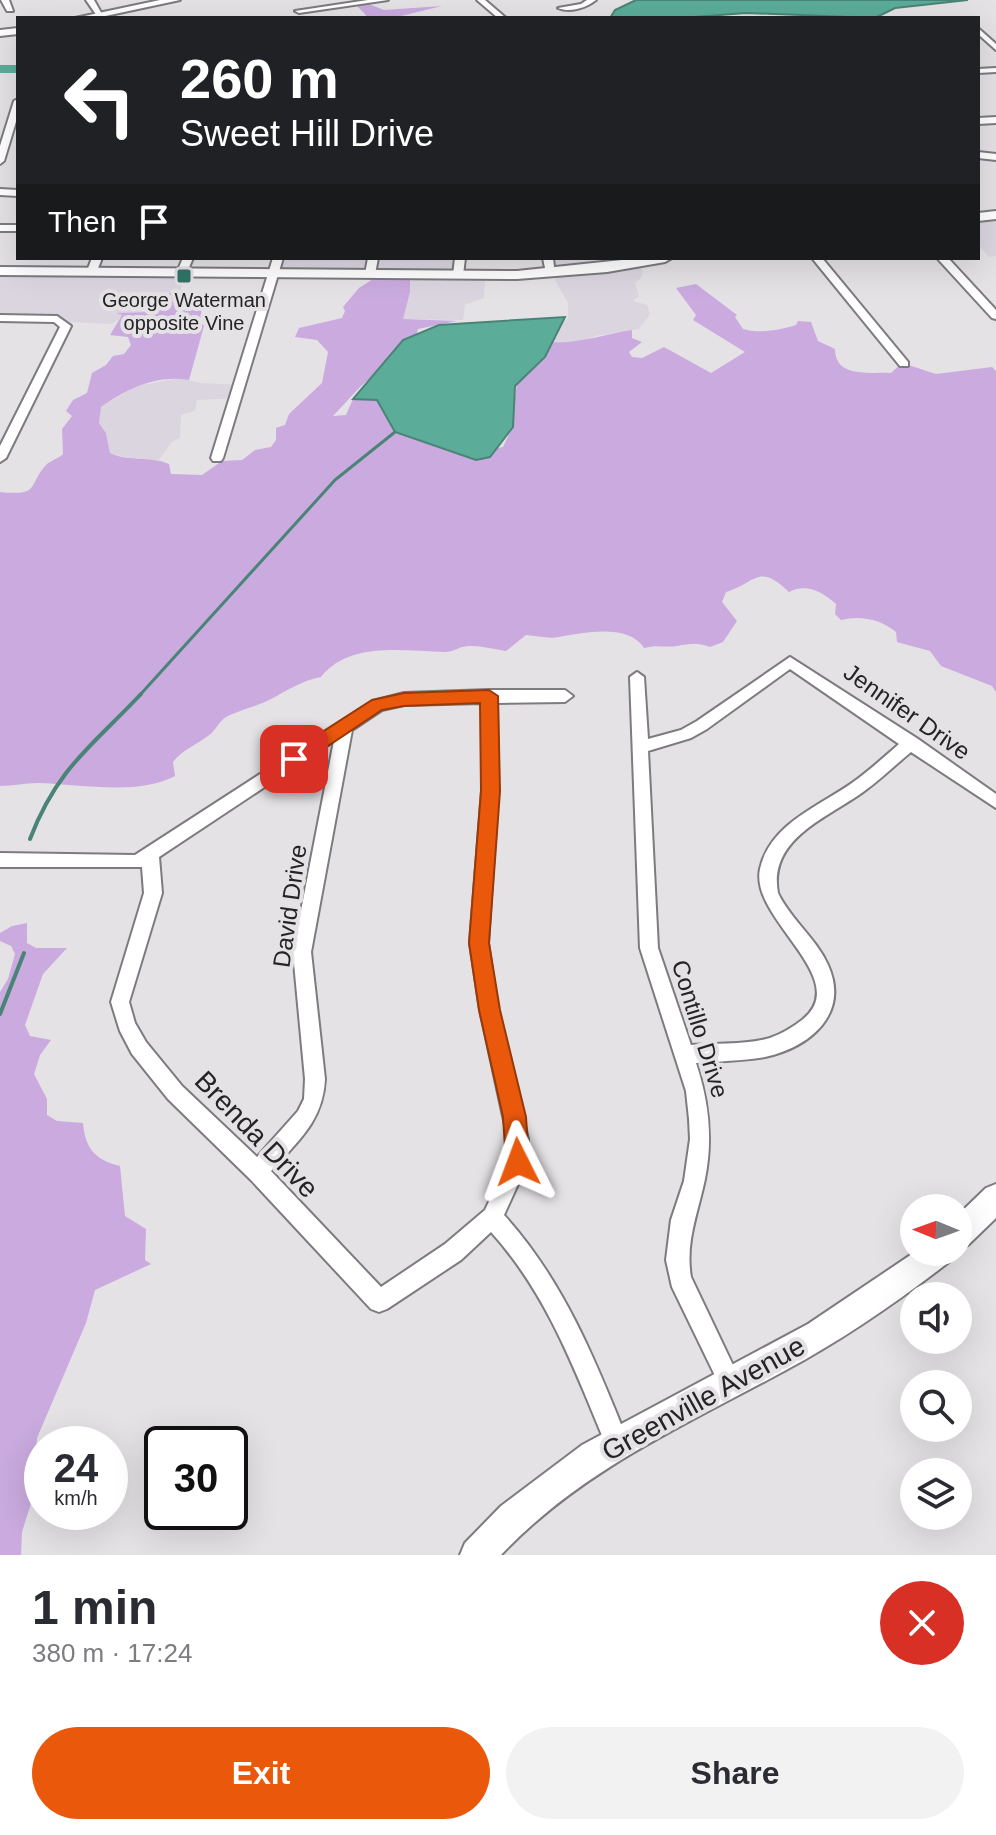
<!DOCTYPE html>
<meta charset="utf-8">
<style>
:root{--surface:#fff;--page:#f2f2f3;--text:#2b2b33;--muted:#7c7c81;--accent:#ea580c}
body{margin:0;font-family:Helvetica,sans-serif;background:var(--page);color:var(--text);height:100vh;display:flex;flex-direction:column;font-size:30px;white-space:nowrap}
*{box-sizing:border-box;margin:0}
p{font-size:26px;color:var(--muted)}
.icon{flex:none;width:44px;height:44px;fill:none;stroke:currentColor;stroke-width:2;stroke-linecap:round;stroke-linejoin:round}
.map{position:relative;height:1555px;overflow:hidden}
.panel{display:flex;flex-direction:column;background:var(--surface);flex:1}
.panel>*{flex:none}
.hud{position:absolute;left:16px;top:16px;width:964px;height:244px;border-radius:0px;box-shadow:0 8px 32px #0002;background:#202124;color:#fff;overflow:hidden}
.needle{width:52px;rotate:271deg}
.buttons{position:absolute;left:900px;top:1194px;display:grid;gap:16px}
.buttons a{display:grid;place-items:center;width:72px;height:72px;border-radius:50%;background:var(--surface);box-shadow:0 8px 32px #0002;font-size:40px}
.speed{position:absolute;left:24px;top:1426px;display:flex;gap:16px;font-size:40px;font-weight:700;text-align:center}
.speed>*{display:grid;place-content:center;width:104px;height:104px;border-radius:50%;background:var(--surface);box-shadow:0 8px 32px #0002;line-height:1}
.speed small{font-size:20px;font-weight:400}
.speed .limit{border:4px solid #111;border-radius:12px;background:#fff;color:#111}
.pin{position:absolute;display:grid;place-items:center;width:68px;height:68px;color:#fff;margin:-34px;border-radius:16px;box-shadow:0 4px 12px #0006}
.me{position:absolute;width:88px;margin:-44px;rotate:357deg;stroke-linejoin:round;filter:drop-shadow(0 0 6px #0008)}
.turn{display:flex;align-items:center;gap:28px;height:168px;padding:0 32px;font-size:36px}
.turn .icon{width:104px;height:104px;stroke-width:2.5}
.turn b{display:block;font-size:56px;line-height:68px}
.then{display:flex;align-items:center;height:76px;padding:0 32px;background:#0003;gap:16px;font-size:30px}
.round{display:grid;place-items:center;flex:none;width:84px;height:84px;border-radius:42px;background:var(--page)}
.summary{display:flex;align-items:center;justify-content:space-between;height:136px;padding:0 32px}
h1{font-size:48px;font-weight:600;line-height:60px}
.cta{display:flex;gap:16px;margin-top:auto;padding:16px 32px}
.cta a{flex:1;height:92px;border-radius:48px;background:var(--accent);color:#fff;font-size:32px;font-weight:600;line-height:92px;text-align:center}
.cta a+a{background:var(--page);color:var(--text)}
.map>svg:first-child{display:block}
.built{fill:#dbd5e0}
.green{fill:#caaadf}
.water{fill:#5bad9a;stroke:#4a8477;stroke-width:2}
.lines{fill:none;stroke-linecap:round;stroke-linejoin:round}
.stream-far1{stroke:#4a8477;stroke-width:3}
.stream{stroke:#4a8477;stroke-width:4}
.river{fill:#5bad9a;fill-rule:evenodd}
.street-casing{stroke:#7d7b7f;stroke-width:4}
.secondary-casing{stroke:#7d7b7f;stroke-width:4}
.street{fill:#fff;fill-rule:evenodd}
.secondary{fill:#fff;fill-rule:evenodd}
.route{fill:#ea580c;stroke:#983908;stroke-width:2}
.poi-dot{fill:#317466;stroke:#e5e2e6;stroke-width:3}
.labels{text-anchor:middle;stroke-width:8;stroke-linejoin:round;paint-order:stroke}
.far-poi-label{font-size:20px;fill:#242325;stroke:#e5e2e6}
.street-label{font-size:24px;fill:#242325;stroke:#e5e2e6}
.near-street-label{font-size:28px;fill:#242325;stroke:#e5e2e6}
</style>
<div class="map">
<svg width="996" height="1555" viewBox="0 0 996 1555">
<rect width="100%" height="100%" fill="#e5e2e6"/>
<path class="built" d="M996,214V256L989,257L978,244V216Z
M280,258H459L457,273L485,275L484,298L465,305L463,320L402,319L410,292V274L277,273Z
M551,258H626L628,264L636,265L643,271L642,277L635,283L639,296L633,301L647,305L650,314L639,329L595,336L582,342H552L557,328L568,318V303L556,282Z
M0,271L187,273L180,291L164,293L148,312L120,313L122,315L118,320L110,324L0,318Z
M179,378L201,383L245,385L239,398L197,400L195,411L181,415L180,438L172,442L159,460L140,461L110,453L106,433L99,423L100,407L137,386Z"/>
<path class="green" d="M366,3L384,10L442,6L393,18H364L366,15L355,4Z
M381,274H410V292L403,319L457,321L418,329L415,339L360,387L333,416L346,415L353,399L377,400L388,420L488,450L503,447L511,430L517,383L545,355L552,342C579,344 605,334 632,330V338L642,342L629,352L632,357L642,358L664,347L711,373L745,352L693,320L696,315L676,288L696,284L737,315L735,317L743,329C759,334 780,330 796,325L798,321L811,322L818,341L835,349C835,378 869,372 891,373L902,363L936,374L992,367L996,371V692L992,686L941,666L930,651L897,642L896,632C881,619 860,615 841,620L835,614L836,604C822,592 807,583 789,592C758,562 756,583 726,592L722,602L737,621L723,642L710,647C696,642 691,644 677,646C665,648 658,644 644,648C628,623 583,633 559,637C549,639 537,636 526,635L506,651C491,649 477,644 462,647C456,649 452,652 445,652C404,651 349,641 321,677C303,680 286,691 271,699C258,706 243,709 230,715C219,719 217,730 208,736C196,745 182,750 173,762L175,776C138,796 79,784 38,783C25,783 13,786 0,786V492C41,496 27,486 46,465C51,460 58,459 63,454L62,429L72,416L66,411L73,400L87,393L92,373L106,365L113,356L124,354L131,345L128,337L110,335L122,315L116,313L148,312C156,298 160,293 177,292L179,297L191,299L202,307L200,321L204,326L189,380C157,374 126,389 101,407L99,423L106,433L110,453C129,462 151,456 169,464L171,474L202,475L222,461L242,460L255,450L271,447L276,440V428L285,425L289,414L322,383L328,352L317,340L295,337L299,328L342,318L345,311L343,307L359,288Z
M27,923V943L36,948H67L43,974L25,1025L30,1036L51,1040L40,1055L34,1074L47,1099V1115L57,1121L83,1123C85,1148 95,1160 120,1166L125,1216L146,1229L145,1260L151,1264L95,1290L86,1323L37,1438L33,1497L22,1532L21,1555H0V992L8,979L15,954L11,946L0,941V933L12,926Z"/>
<path class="water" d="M636,0H968L895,8L875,18L746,13L681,18H610L615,10Z
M565,317L545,357L515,386L513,427L490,457L476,460L395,432L377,400L353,399L403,340L439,325Z"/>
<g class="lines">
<path class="stream-far1" d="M139,696L335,480L395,432"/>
<path class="stream" d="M30,839C57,768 92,746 141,694
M0,1014L24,953"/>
<path class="river" d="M0,65H18V73H0Z"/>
<defs>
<path id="street" d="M1,0H9L13,11H7Z
M86,0H94L103,16H97Z
M368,0H388L299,13L295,11Z
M477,0H485L506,18H498Z
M587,0H596C586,8 570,13 558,8L581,4Z
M978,28L996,44V50L978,34Z
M996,68V72L978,73V69Z
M18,99V115L4,161L0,164V146L14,101Z
M996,117V123L978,124V118Z
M978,152L996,154V160L978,158Z
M0,189L18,190V196L0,195Z
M0,225H18V231H0Z
M92,258H102L97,271L92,274L87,271Z
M183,258H193L187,272L182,275L177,272Z
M273,258H283L223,458L221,461H213L211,458Z
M368,258H378L375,274L370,277L365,274Z
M455,258H465L463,275L458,278L453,275Z
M543,258H553L555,275L546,273Z
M812,258H822L908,362V366H900Z
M937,258H948L996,310V319L992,318Z
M0,315L57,316L71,326L6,458L0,462V446L60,327L54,322L0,321Z
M790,657L918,739L996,794V808L911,752C895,765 880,780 863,792C827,818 768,839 778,893C791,920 816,938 828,965C850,1014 810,1047 765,1057C742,1061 719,1061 696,1063C709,1102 713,1139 705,1179C698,1213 685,1242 691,1277L741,1382L738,1390L730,1393L722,1390L672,1287L666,1260L671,1220L684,1181L690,1139L689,1119L686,1091L640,948L630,677L637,672L644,677L648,739L681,730L697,721ZM790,669L899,744C884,757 869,771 852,783C818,807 770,824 760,869C749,919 855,979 802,1020C793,1027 781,1034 770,1038C745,1045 716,1043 691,1045L658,948L648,751L691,738L707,729Z
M489,690H565L573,696L565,702L497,703L498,791L488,943L498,1010L528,1139V1162L504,1215C564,1281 596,1362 629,1444L625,1452L617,1456L609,1452C576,1374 549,1296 491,1232L461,1260L387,1309L379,1312L371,1309L251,1180L168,1099L132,1054L120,1031L111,1002L144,893L142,867H0V853L135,855L373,701L404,693ZM482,703V791L470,943L480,1010L508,1139V1161L485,1210L445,1244L381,1287L271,1171C298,1141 323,1121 325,1079L311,952L352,730L382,710L404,705ZM334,741L293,952L305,1079L304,1099L298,1111L257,1157L182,1086L146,1042L135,1023L129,1002L162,893L159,857Z"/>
<path id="secondary" d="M160,0H180L96,18H75Z
M18,28V34L0,36V30Z
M996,211V219L978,221V213Z
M641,258H672L665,262L607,272L517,279L0,275V267L517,271Z
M996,1184V1218L968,1245L958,1250V1215L986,1188Z
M954,1252L949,1262C897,1302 844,1339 786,1370C685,1425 581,1470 501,1555H460L465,1543L501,1506L582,1445L808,1324L915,1252Z"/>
</defs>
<use href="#street" class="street-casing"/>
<use href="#secondary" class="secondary-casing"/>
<use href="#street" class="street"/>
<use href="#secondary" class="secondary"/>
</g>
<path class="route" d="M489,690L498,696L500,791L489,943L500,1010L526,1117L529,1162L526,1170L518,1174L509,1170L506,1162L503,1117L479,1010L469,943L481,791L480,703L404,706L382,710L301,764L294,766L285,759L288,754L372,700L404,693Z"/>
<rect class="poi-dot" x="176" y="268" width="16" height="16" rx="4"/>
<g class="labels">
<g class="far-poi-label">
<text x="184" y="307">George Waterman<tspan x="184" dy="23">opposite Vine</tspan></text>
</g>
<g class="street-label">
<text transform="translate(907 712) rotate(35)" y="8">Jennifer Drive</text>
<text transform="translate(290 906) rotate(-82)" y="8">David Drive</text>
<text transform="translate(700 1029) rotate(73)" y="8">Contillo Drive</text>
</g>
<g class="near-street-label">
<text transform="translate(257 1134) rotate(46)" y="10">Brenda Drive</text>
<text transform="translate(703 1398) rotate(-29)" y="10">Greenville Avenue</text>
</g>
</g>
</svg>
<div class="buttons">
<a><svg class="needle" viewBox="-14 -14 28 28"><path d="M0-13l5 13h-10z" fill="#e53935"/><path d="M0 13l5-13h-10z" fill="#7c7c81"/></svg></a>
<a><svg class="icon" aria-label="sound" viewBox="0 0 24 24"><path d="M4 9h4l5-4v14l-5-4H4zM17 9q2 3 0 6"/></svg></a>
<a><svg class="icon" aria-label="search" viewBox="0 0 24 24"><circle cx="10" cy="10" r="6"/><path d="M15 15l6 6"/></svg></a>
<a><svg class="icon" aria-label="layers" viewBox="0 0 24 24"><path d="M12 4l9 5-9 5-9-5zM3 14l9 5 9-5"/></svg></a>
</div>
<div class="speed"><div>24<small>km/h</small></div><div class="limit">30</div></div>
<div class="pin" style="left:294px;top:759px;background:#d93025"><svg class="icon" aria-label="arrive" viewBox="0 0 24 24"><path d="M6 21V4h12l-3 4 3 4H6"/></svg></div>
<svg class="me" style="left:518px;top:1162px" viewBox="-20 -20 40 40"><path d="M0-17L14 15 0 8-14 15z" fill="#ea580c" stroke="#fff" stroke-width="4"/></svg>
<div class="hud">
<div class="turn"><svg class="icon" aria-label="left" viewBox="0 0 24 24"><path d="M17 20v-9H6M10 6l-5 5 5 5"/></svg><div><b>260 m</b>Sweet Hill Drive</div></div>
<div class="then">Then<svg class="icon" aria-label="arrive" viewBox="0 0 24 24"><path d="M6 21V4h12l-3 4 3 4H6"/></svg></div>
</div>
</div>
<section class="panel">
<div class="summary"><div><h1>1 min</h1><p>380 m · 17:24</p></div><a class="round" style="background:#d93025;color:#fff"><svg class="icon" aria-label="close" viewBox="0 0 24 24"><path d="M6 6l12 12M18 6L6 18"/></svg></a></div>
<div class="cta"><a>Exit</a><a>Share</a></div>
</section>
